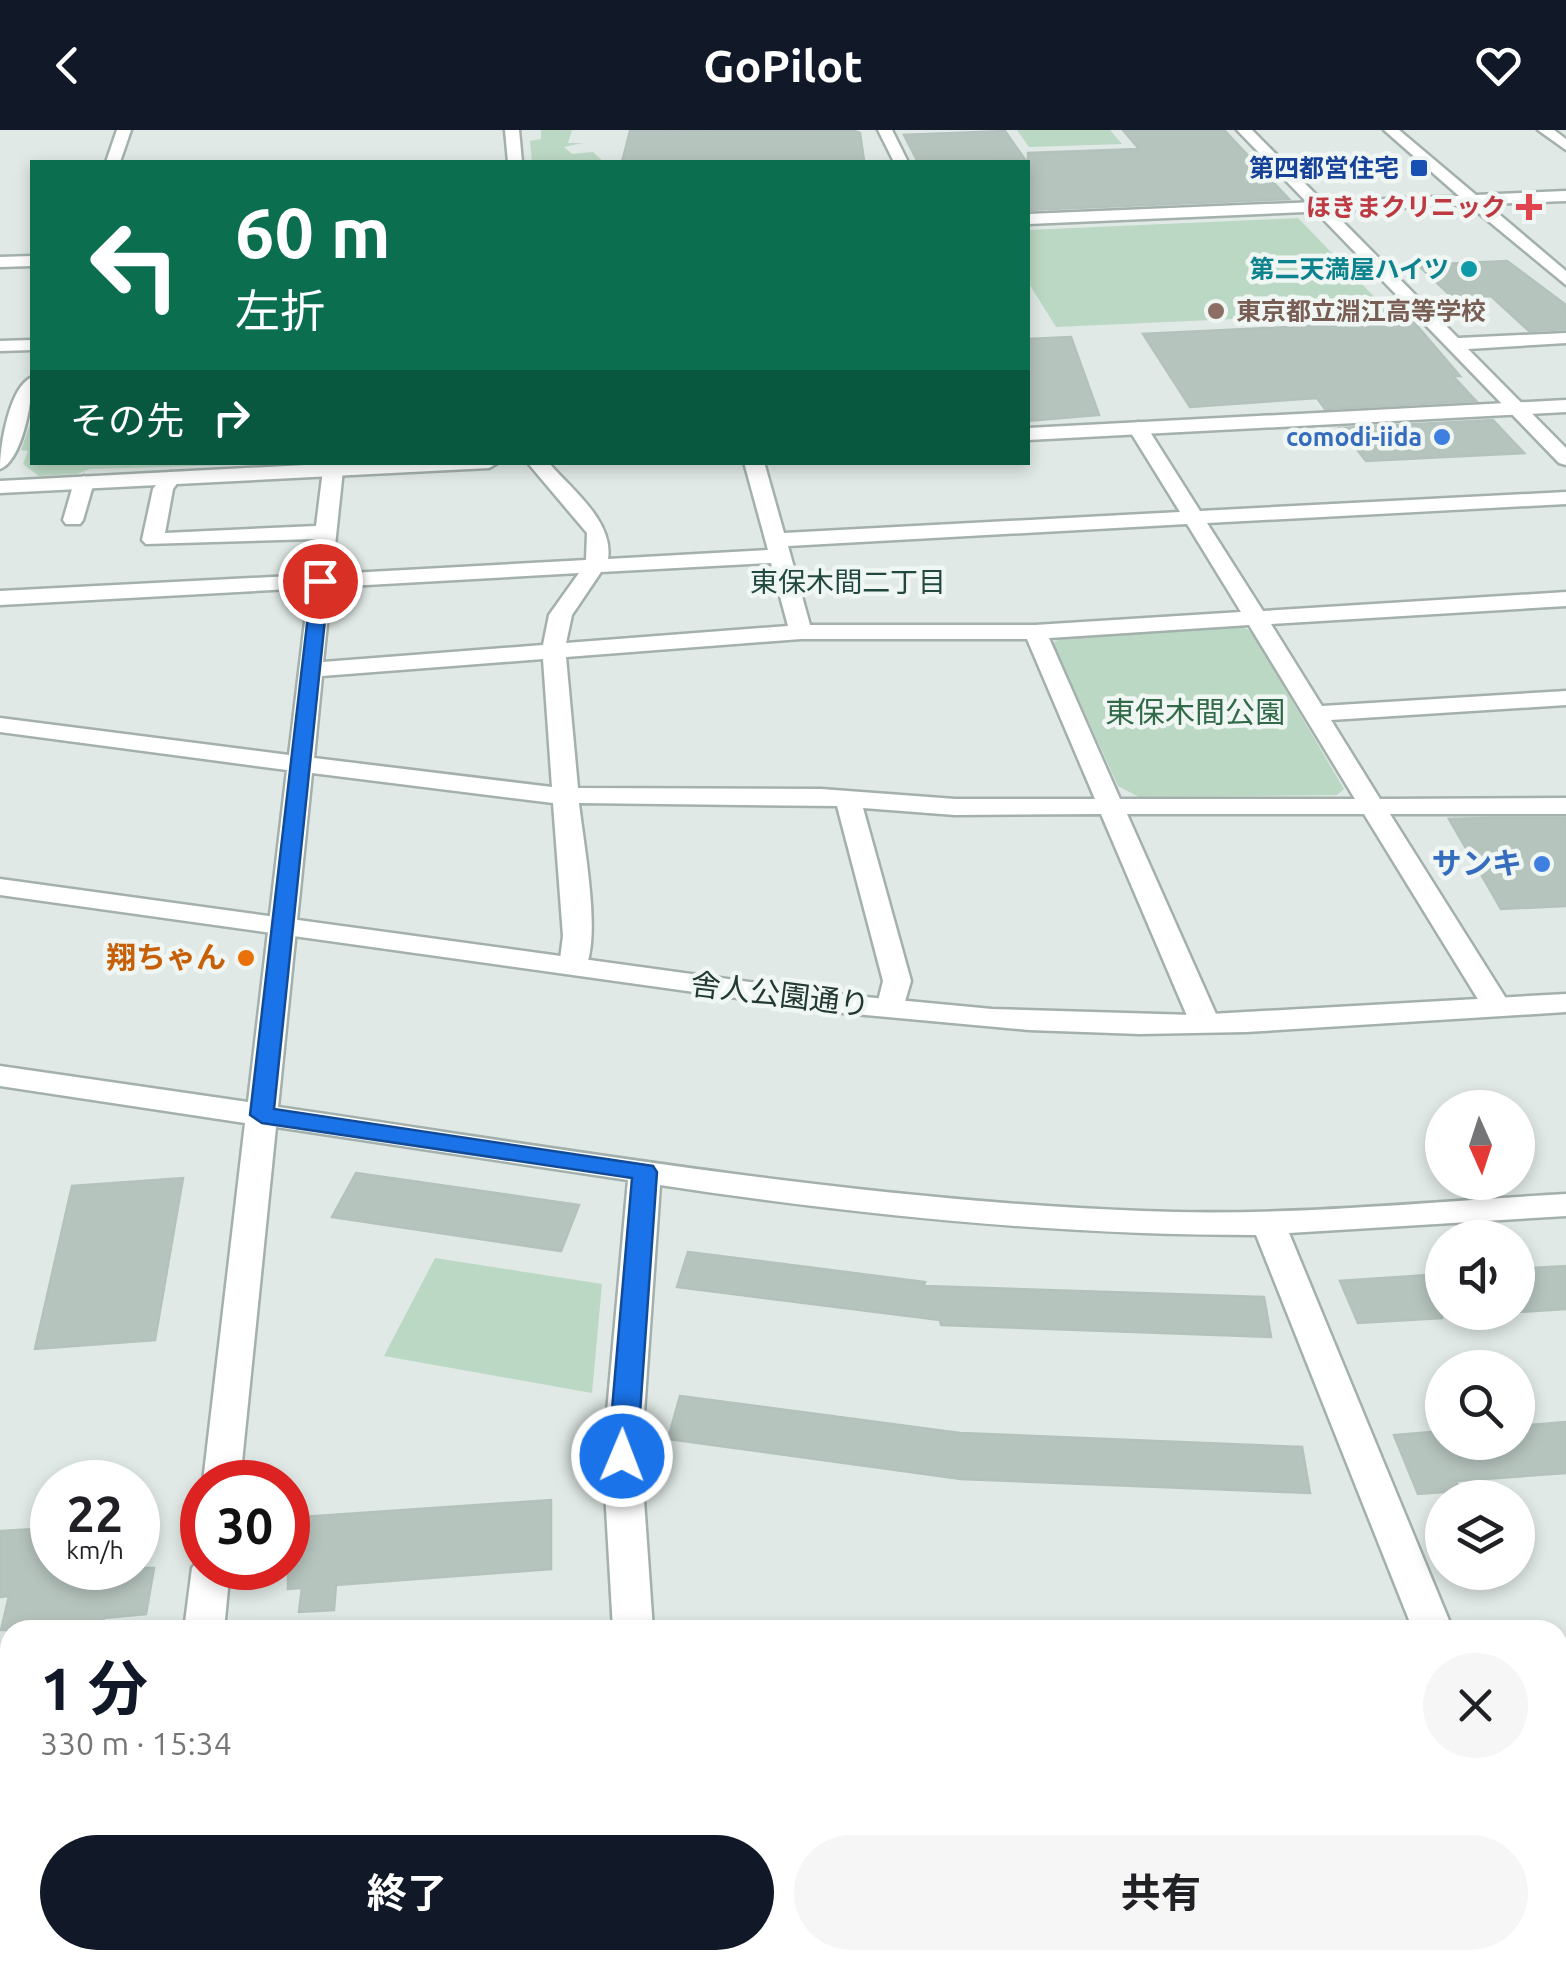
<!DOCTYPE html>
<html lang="ja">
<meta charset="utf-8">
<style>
:root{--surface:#fff;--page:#f6f6f6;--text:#202124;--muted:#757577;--accent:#111827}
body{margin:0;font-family:Ubuntu,"Noto Sans JP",sans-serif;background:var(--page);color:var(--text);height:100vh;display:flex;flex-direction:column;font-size:38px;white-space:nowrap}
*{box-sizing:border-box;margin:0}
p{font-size:32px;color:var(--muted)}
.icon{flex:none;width:55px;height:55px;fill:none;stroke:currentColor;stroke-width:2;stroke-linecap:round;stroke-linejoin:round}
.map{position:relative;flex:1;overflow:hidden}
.side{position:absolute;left:0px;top:1490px;width:1568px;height:350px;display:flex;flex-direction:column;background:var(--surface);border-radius:30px 30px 0 0;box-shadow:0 5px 15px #0003}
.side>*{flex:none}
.hud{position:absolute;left:30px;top:30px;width:1000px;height:305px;border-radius:0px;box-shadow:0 5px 15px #0003;background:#0b6e4f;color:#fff;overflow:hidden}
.needle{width:65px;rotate:177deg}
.fabs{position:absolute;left:1425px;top:960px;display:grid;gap:20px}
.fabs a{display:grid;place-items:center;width:110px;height:110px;border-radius:50%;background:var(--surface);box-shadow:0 5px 15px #0003;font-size:50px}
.speed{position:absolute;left:30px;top:1330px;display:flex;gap:20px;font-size:50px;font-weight:700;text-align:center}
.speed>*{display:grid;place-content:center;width:130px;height:130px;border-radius:50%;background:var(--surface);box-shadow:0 5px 15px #0003;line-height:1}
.speed small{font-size:25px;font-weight:400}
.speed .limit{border:15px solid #d22;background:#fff;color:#111}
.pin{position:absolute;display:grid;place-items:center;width:85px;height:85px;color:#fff;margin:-42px;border:5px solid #fff;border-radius:50%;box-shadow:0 2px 10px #0007}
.me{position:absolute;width:110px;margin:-55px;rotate:1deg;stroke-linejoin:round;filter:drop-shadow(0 0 8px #0008)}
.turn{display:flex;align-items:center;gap:35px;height:210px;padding:0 40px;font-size:45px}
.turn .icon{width:130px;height:130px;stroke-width:2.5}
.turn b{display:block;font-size:70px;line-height:85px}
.then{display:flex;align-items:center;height:95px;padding:0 40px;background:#0003;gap:20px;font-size:38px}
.round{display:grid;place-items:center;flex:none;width:105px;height:105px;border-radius:52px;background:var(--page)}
.overview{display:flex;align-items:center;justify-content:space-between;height:170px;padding:0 40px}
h1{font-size:60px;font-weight:700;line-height:75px;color:var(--accent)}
.cta{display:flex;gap:20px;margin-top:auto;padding:20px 40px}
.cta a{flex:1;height:115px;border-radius:60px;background:var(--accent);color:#fff;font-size:40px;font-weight:700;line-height:115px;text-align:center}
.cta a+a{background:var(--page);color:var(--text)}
header{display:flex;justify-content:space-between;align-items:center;height:130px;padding:0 40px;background:var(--accent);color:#fff;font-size:45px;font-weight:700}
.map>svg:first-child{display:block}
.green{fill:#bbd8c4}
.building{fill:#b6c4be;stroke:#b3c2bc;stroke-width:2.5}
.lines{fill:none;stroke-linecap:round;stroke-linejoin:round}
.minor-casing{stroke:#a3b0ac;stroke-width:5}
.tertiary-casing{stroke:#a3b0ac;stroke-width:5}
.minor{fill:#fff;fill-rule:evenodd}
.tertiary{fill:#fff;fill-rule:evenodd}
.route{fill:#1a73e8;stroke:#114b97;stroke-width:2.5}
.transit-dot{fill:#1a4fb4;stroke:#f0f6f3;stroke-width:4}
.health-dot{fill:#e0444e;stroke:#f0f6f3;stroke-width:4}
.culture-dot{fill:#0f9aa8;stroke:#f0f6f3;stroke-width:4}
.education-dot{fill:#8d6e63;stroke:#f0f6f3;stroke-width:4}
.shop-dot{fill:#3f7fe0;stroke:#f0f6f3;stroke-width:4}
.food-dot{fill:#e8710a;stroke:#f0f6f3;stroke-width:4}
.labels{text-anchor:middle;stroke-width:9;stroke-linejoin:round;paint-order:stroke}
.far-transit-label{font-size:25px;font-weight:bold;fill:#164399;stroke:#f0f6f3;text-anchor:end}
.far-health-label{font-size:25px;font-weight:bold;fill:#be3a42;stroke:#f0f6f3;text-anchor:end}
.far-culture-label{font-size:25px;font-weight:bold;fill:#0d838f;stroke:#f0f6f3;text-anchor:end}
.far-education-label{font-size:25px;font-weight:bold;fill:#785e54;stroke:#f0f6f3;text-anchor:start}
.far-shop-label{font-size:25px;font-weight:bold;fill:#366cbe;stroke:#f0f6f3;text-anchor:end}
.far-neighbourhood-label{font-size:28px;fill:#21483f;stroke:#f0f6f3}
.park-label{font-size:30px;fill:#316a49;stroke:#f0f6f3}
.shop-label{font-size:30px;font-weight:bold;fill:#366cbe;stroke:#f0f6f3;text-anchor:end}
.food-label{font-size:30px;font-weight:bold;fill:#c56008;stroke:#f0f6f3;text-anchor:end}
.street-label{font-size:30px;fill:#223833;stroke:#f0f6f3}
</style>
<header><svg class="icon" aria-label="back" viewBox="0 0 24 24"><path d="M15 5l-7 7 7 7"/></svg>GoPilot<svg class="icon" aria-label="heart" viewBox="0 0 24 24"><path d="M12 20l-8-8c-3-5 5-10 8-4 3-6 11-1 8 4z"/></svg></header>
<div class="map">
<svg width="1566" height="1840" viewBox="0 0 1566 1840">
<rect width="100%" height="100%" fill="#e0e9e5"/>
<path class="green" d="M541,0H572L568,13H583L564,17L572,24L593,22L604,32H532L530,11L541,9Z
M1017,0H1110L1122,14L1029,17Z
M1298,88L1389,182L1056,197L1028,152V100Z
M32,289V332L303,333L90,339L77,344L39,346L23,334L28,321L21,320Z
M1239,496L1251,501L1344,659L1337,665L1139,667L1118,656L1053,513L1064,506Z
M435,1128L602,1154L592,1263L384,1226Z
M1558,1624H1566V1763L1558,1742Z"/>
<path class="building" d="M852,0L860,3L864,31L622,32L630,1Z
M1123,0H1224L1289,69L1028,80V23L1139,19Z
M1005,1L1026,31L918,32L904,5Z
M1507,131L1566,175V199L1529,201L1491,166L1453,168L1418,135Z
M1413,191L1460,246H1453L1476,271L1325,279L1317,268L1190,277L1143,204Z
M1071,207L1099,285L1028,291V209Z
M1493,290L1524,323L1366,331L1340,298Z
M1486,688H1566V776L1501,779L1449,689Z
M356,1043L579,1075L561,1121L332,1087Z
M183,1048L155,1210L35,1219L72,1056Z
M688,1122L925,1152L924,1156L1264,1167L1271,1207L941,1195L940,1190L677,1157Z
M1566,1136V1179L1518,1182V1139Z
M1442,1144V1188L1358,1193L1340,1151Z
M680,1266L960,1303L1302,1317L1310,1363L961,1349L668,1309Z
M1566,1292V1343L1456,1351L1460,1361L1418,1364L1394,1305L1442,1301V1312H1518V1296Z
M551,1370V1439L336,1455L334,1480L299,1482L302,1458L288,1459V1388Z
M52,1398V1438H154L146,1484L104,1488L101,1500H1L9,1466L0,1467V1401Z"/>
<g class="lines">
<defs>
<path id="minor" d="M117,0H131L120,32H106Z
M505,0H519L522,32H508Z
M878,0H892L908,32H894Z
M1237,0H1252L1458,208L1566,203V213L1468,219L1566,318V335L1559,333Z
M1538,0H1554L1566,9V20Z
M32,210V220L0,221V211Z
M32,247C33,269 22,331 0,339C0,316 9,257 32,247Z
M1138,292L1145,294L1200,381L1566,362V374L1207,393L1263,481L1566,462V476L1271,494L1322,576L1566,561V575L1331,590L1380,669L1566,668V684H1390L1512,878L1507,884H1487L1364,684H1127L1220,893L1215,900H1195L1190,893L1101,684L955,685L863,678L911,851L901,885H881L876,879L883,851L837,676L579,673C583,712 603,811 583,843H563L559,837L563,806L553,673L312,643L278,977C565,1019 852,1070 1142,1081C1283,1087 1425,1072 1566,1064V1086L1289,1103L1453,1500H1413L1256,1105C1055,1105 858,1085 660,1055L641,1326L653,1500H613L603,1326L628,1050L276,997L240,1352H203L245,993L0,956V936L248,972L287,640L0,602V588L289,625L309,458L0,475V461L311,445L315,409L146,414L142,410L153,359L164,344L171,342L181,348L173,359L165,403L316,396L323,340L326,336H340L343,340L332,444L586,430L587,403L527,332H548C571,359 614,391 608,429L768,420L744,332H764L784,403L1180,382L1128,298ZM1187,394L1241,482L1035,495H810L788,416ZM771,433L788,496L566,513L572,485L601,442ZM579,443L549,485L543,515L323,532L331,457ZM1249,495L1355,669H1120L1049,508ZM801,509H1027L1095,669H955L821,659L578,658L566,527ZM543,529L552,657L314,628L322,546Z
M84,346L94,352L83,390L80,394H66L63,390L74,352Z
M202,1425V1438H230L224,1500H184L192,1438Z
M1566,1579V1617L1558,1618V1580Z
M1558,1789L1566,1792V1840H1547L1543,1830H1558Z
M146,1830H192L191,1840H145Z
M630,1830H676V1840H630Z"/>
<path id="tertiary" d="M1384,0H1399L1476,65L1566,61V71L1487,74L1566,141V155L1469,75L1028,94V84L1459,66Z
M32,126V136L0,137V127Z
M1566,270V282L1028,310V298Z
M362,332H499L489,338L0,363V351Z
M0,749L844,865L992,879L1193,885L1566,864V882L1246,902L1140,904L1029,900L844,883L0,765Z"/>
</defs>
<use href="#minor" class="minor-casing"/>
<use href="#tertiary" class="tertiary-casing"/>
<use href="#minor" class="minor"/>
<use href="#tertiary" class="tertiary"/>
</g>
<path class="route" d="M320,446L329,451L274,979L653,1036L657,1042L637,1326L632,1334L622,1337L613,1334L608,1326L632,1048L262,993L250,985L312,451Z"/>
<rect class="transit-dot" x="1409" y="28" width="20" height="20" rx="5"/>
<path class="health-dot" d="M1524 62h10v10h10v10h-10v10h-10v-10h-10v-10h10z"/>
<circle class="culture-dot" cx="1469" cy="139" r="10"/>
<circle class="education-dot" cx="1216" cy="181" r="10"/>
<g class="shop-dot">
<circle cx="1442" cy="307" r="10"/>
<circle cx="1542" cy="734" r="10"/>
</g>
<circle class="food-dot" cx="246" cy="828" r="10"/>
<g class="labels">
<g class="far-transit-label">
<text x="1399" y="47">第四都営住宅</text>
</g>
<g class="far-health-label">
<text x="1506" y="86">ほきまクリニック</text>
</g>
<g class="far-culture-label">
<text x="1449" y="148">第二天満屋ハイツ</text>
</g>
<g class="far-education-label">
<text x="1236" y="190">東京都立淵江高等学校</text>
</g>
<g class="far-shop-label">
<text x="1422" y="316">comodi-iida</text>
</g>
<g class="far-neighbourhood-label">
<text x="848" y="462">東保木間二丁目</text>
</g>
<g class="park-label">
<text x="1195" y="593">東保木間公園</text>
</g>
<g class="shop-label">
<text x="1522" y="744">サンキ</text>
</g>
<g class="food-label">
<text x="226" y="838">翔ちゃん</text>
</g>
<g class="street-label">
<text transform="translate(780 865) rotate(7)" y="10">舎人公園通り</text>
</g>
</g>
</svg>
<div class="fabs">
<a><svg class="needle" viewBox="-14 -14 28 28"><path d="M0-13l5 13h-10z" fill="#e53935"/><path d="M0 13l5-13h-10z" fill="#757577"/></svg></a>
<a><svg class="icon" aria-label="sound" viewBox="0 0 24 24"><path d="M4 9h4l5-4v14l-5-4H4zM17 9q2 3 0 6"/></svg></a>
<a><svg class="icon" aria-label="search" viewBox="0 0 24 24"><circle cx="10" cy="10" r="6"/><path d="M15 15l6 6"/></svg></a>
<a><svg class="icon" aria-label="layers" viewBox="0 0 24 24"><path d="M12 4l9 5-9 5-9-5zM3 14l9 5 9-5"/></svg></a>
</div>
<div class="speed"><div>22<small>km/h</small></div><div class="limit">30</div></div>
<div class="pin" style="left:320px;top:451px;background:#d93025"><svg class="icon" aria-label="arrive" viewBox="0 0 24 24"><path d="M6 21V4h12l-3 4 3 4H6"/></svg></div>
<svg class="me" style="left:622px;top:1326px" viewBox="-20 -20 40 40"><circle r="17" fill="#1a73e8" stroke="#fff" stroke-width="3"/><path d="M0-11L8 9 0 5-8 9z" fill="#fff"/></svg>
<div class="hud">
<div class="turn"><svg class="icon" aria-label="left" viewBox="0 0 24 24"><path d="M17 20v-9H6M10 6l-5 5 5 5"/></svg><div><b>60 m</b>左折</div></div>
<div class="then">その先<svg class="icon" aria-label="right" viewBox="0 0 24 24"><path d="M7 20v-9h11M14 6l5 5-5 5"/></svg></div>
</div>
<section class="side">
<div class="overview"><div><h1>1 分</h1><p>330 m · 15:34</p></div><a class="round"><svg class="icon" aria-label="close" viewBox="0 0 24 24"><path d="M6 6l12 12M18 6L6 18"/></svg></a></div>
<div class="cta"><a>終了</a><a>共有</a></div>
</section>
</div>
